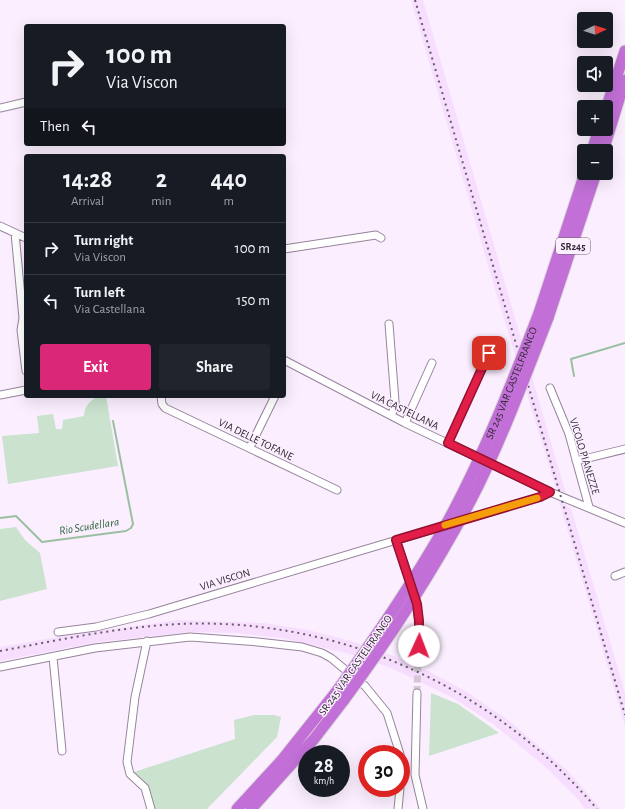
<!DOCTYPE html>
<meta charset="utf-8">
<style>
:root{--surface:#171b24;--page:#20242c;--text:#f1f3f6;--muted:#9ea1a6;--line:#363941;--accent:#db2777}
body{margin:0;font-family:"Alegreya Sans",sans-serif;background:var(--page);color:var(--text);height:100vh;display:flex;flex-direction:column;font-size:15px;white-space:nowrap}
*{box-sizing:border-box;margin:0}
p{font-size:13px;color:var(--muted)}
.icon{flex:none;width:22px;height:22px;fill:none;stroke:currentColor;stroke-width:2;stroke-linecap:round;stroke-linejoin:round}
.map{position:relative;flex:1;overflow:hidden}
.drawer{position:absolute;left:24px;top:154px;width:262px;height:244px;display:flex;flex-direction:column;background:var(--surface);border-radius:4px;box-shadow:0 4px 16px #0002}
.drawer>*{flex:none}
.hud{position:absolute;left:24px;top:24px;width:262px;height:122px;border-radius:4px;box-shadow:0 4px 16px #0002;background:#171b24;color:var(--text);overflow:hidden}
.needle{width:26px;rotate:86deg}
.buttons{position:absolute;left:577px;top:12px;display:grid;gap:8px}
.buttons a{display:grid;place-items:center;width:36px;height:36px;border-radius:4px;background:var(--surface);box-shadow:0 4px 16px #0002;font-size:20px}
.speed{position:absolute;left:298px;top:745px;display:flex;gap:8px;font-size:20px;font-weight:700;text-align:center}
.speed>*{display:grid;place-content:center;width:52px;height:52px;border-radius:50%;background:var(--surface);box-shadow:0 4px 16px #0002;line-height:1}
.speed small{font-size:10px;font-weight:400}
.speed .limit{border:6px solid #d22;background:#fff;color:#111}
.pin{position:absolute;display:grid;place-items:center;width:34px;height:34px;color:#fff;margin:-17px;border-radius:8px;box-shadow:0 2px 6px #0006}
.me{position:absolute;width:44px;margin:-22px;rotate:2deg;stroke-linejoin:round;filter:drop-shadow(0 0 3px #0008)}
.turn{display:flex;align-items:center;gap:14px;height:84px;padding:0 16px;font-size:18px}
.turn .icon{width:52px;height:52px;stroke-width:2.5}
.turn b{display:block;font-size:28px;line-height:34px}
.then{display:flex;align-items:center;height:38px;padding:0 16px;background:#0003;gap:8px;font-size:15px}
.eta{display:flex;justify-content:space-evenly;align-items:center;height:68px;text-align:center}
.eta b{font-size:24px;font-weight:600;line-height:28px}
.button{display:flex;gap:8px;margin-top:auto;padding:8px 16px}
.button a{flex:1;height:46px;border-radius:4px;background:var(--accent);color:#fff;font-size:16px;font-weight:600;line-height:46px;text-align:center}
.button a+a{background:var(--page);color:var(--text)}
ul{padding:0;list-style:none}
li{display:flex;align-items:center;gap:12px;height:52px;padding:0 16px;border-top:1px solid var(--line)}
li div{flex:1}
li b{display:block;font-size:15px}
li em{font-style:normal}
.map>svg:first-child{display:block}
.built{fill:#f7ddfe}
.green{fill:#cae2ce}
.lines{fill:none;stroke-linecap:round;stroke-linejoin:round}
.stream{stroke:#9ac0a1;stroke-width:2}
.minor-tunnel{stroke:#d3c8d6;stroke-width:7;stroke-dasharray:7 3.5;stroke-linecap:butt}
.minor-casing{stroke:#97849c;stroke-width:9}
.highway-casing{stroke:#dad9da;stroke-width:13}
.minor{stroke:#fff;stroke-width:7}
.highway{stroke:#c270d7;stroke-width:11}
.rail{stroke:#675e6a;stroke-width:2;stroke-dasharray:2 4;stroke-linecap:butt}
.highway-bridge-casing{stroke:#dad9da;stroke-width:13;stroke-linecap:butt}
.highway-bridge{stroke:#c270d7;stroke-width:11}
.route-casing{stroke:#92132f;stroke-width:10}
.route{stroke:#e11d48;stroke-width:7}
.slow{stroke:#f59e0b;stroke-width:7}
.labels{text-anchor:middle;stroke-width:3;stroke-linejoin:round;paint-order:stroke}
.shield{fill:#fbefff;stroke:#6e6571;stroke-width:1}
.shield-label{font-size:10px;font-weight:bold;fill:#322a34}
.street-label{font-size:11px;fill:#322a34;stroke:#fbefff}
.water-label{font-size:12px;font-style:italic;fill:#2d663d;stroke:#fbefff}
</style>
<div class="map">
<svg width="625" height="809" viewBox="0 0 625 809">
<rect width="100%" height="100%" fill="#fbefff"/>
<path class="built" d="M411,0H423L566,494L556,489L497,296Z
M559,501L571,508L625,693V726Z
M178,620L264,623L308,630L351,641L394,656L430,672L467,692L508,720L567,770L601,809H585L576,797L542,764L493,724L453,698L391,668L350,654L282,638L236,633L190,632L98,642L0,661V647L70,635Z"/>
<path class="green" d="M97,396H106L118,466L8,484L2,436L39,433L37,416L53,414L56,429H62L63,420L84,416C84,406 90,402 97,396Z
M16,527L25,540L40,553L47,589L0,601V529Z
M431,693L458,704L499,733L429,756Z
M254,715H274L281,717L277,737L207,809H154C150,787 148,788 134,772L235,739L234,720Z"/>
<g class="lines">
<path class="stream" d="M574,376L571,359L625,343
M0,518L16,516L42,542L126,531L131,528L133,524L113,421"/>
<path class="minor-tunnel" d="M417,693L418,658"/>
<defs>
<path id="minor" d="M0,108L26,102
M0,226L26,238
M15,233L23,318L21,330L26,371
M284,249L376,235L381,238
M389,324L395,401V407L391,415
M284,360L405,423L550,492L625,523
M550,388L569,434L589,507
M0,395L26,390
M161,396L162,404L165,408L337,490
M405,423L432,363
M448,443L489,353
M250,447L275,396
M576,461L625,449
M459,521L540,497L550,492
M396,540L411,585
M615,576L625,572
M414,595L419,621L418,658
M58,632L96,627L149,614L447,525
M147,641L135,697L127,762L130,774L145,788L151,809
M53,657L62,751
M0,667L95,648L190,637L258,642L302,647L322,653L331,658L365,686L387,713L400,754
M417,693L415,775L423,809
M401,761V781
M398,809L400,788"/>
<path id="highway" d="M606,109L625,51
M592,151L599,129
M603,151L625,80
M539,313L585,173
M548,318L596,173
M237,809L282,760L337,691
M251,809L314,739L344,700"/>
</defs>
<use href="#minor" class="minor-casing"/>
<use href="#highway" class="highway-casing"/>
<use href="#minor" class="minor"/>
<use href="#highway" class="highway"/>
<path class="rail" d="M415,0L625,715
M0,651C59,640 119,627 179,624C340,617 493,687 597,809"/>
<defs>
<g id="highway-bridge">
<path id="s1" d="M337,691C376,636 415,580 448,521C484,455 512,383 539,313"/>
<path d="M344,700C391,636 434,570 471,500C501,442 524,379 548,318"/>
</g>
</defs>
<use href="#highway-bridge" class="highway-bridge-casing"/>
<use href="#highway-bridge" class="highway-bridge"/>
</g>
<g class="lines">
<defs>
<path id="route" d="M419,646V621L417,604L396,540L540,497L550,492L448,443L489,353"/>
</defs>
<use href="#route" class="route-casing"/>
<use href="#route" class="route"/>
<path class="slow" d="M445,525L537,498"/>
</g>
<g class="labels">
<rect class="shield" x="556" y="238" width="34" height="16" rx="3"/>
<g class="shield-label">
<text x="573" y="250">SR245</text>
</g>
<g class="street-label">
<text dy="4" stroke="none"><textPath href="#s1" startOffset="355">SR 245 VAR CASTELFRANCO</textPath></text>
<text transform="translate(405 410) rotate(26)" y="4">VIA CASTELLANA</text>
<text transform="translate(256 439) rotate(26)" y="4">VIA DELLE TOFANE</text>
<text transform="translate(585 456) rotate(73)" y="4">VICOLO PIANEZZE</text>
<text transform="translate(225 579) rotate(-17)" y="4">VIA VISCON</text>
<text transform="translate(355 665) rotate(-55)" y="4">SR 245 VAR CASTELFRANCO</text>
</g>
<g class="water-label">
<text transform="translate(89 526) rotate(-9)" y="4">Rio Scudellara</text>
</g>
</g>
</svg>
<div class="buttons">
<a><svg class="needle" viewBox="-14 -14 28 28"><path d="M0-13l5 13h-10z" fill="#e53935"/><path d="M0 13l5-13h-10z" fill="#9ea1a6"/></svg></a>
<a><svg class="icon" aria-label="sound" viewBox="0 0 24 24"><path d="M4 9h4l5-4v14l-5-4H4zM17 9q2 3 0 6"/></svg></a>
<a>+</a>
<a>−</a>
</div>
<div class="speed"><div>28<small>km/h</small></div><div class="limit">30</div></div>
<div class="pin" style="left:489px;top:353px;background:#d93025"><svg class="icon" aria-label="arrive" viewBox="0 0 24 24"><path d="M6 21V4h12l-3 4 3 4H6"/></svg></div>
<svg class="me" style="left:419px;top:646px" viewBox="-20 -20 40 40"><circle r="19" fill="#fff"/><path d="M0-13L10 11 0 6-10 11z" fill="#e11d48"/></svg>
<div class="hud">
<div class="turn"><svg class="icon" aria-label="right" viewBox="0 0 24 24"><path d="M7 20v-9h11M14 6l5 5-5 5"/></svg><div><b>100 m</b>Via Viscon</div></div>
<div class="then">Then<svg class="icon" aria-label="left" viewBox="0 0 24 24"><path d="M17 20v-9H6M10 6l-5 5 5 5"/></svg></div>
</div>
<section class="drawer">
<div class="eta">
<div><b>14:28</b><p>Arrival</p></div>
<div><b>2</b><p>min</p></div>
<div><b>440</b><p>m</p></div>
</div>
<ul>
<li><svg class="icon" aria-label="right" viewBox="0 0 24 24"><path d="M7 20v-9h11M14 6l5 5-5 5"/></svg><div><b>Turn right</b><p>Via Viscon</p></div><em>100 m</em></li>
<li><svg class="icon" aria-label="left" viewBox="0 0 24 24"><path d="M17 20v-9H6M10 6l-5 5 5 5"/></svg><div><b>Turn left</b><p>Via Castellana</p></div><em>150 m</em></li>
</ul>
<div class="button"><a>Exit</a><a>Share</a></div>
</section>
</div>
